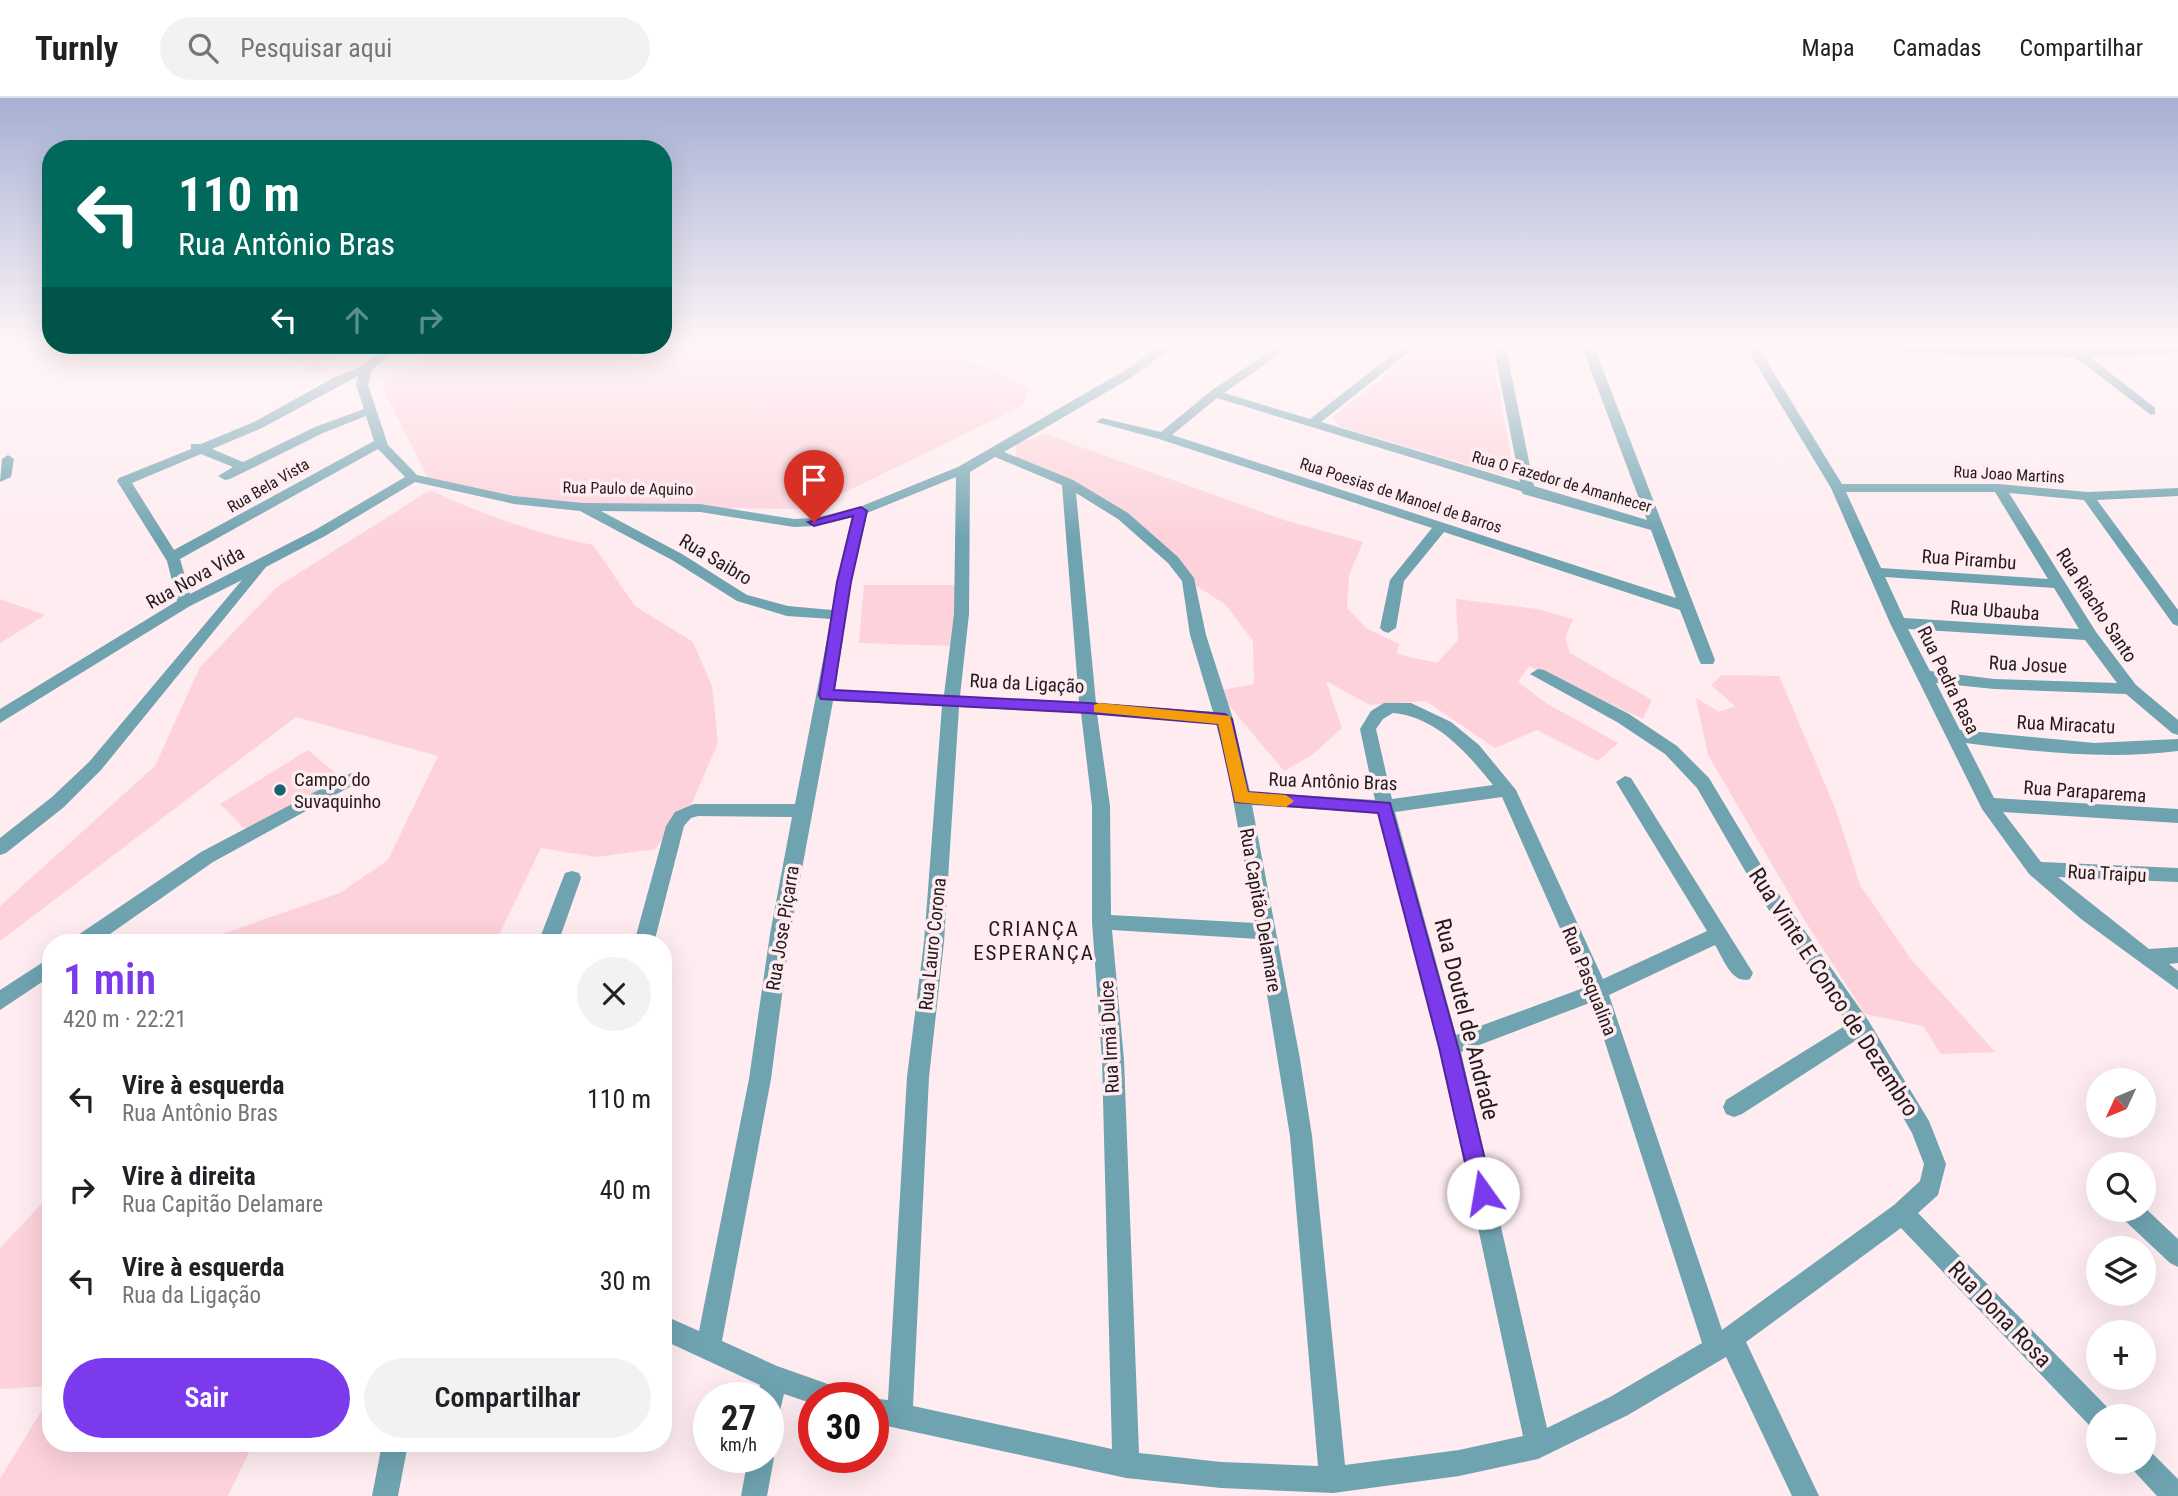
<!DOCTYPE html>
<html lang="pt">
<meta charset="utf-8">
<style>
:root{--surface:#fff;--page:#f2f2f2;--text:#202124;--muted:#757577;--line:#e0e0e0;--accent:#7c3aed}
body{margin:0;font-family:"Roboto Condensed",sans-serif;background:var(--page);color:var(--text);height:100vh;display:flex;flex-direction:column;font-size:26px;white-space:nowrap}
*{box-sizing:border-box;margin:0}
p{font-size:23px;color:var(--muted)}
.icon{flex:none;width:38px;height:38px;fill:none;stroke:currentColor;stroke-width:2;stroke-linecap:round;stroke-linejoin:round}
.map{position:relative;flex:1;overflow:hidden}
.sheet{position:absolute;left:42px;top:836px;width:630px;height:518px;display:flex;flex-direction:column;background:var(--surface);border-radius:28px;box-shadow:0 7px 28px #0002}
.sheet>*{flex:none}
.guide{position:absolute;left:42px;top:42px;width:630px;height:214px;border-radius:28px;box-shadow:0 7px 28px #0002;background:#00695c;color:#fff;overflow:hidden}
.needle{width:46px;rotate:226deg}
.tools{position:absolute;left:2086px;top:970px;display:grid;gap:14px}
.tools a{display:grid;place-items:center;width:70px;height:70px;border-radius:50%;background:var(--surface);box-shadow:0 7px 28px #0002;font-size:35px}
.speed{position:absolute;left:693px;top:1284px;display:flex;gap:14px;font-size:35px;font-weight:700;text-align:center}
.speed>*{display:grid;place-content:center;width:91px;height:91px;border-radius:50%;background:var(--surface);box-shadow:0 7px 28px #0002;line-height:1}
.speed small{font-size:18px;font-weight:400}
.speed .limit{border:10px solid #d22;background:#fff;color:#111}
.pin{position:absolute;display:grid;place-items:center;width:60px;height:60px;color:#fff;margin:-72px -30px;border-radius:50% 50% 50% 0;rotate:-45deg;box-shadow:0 0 7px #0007}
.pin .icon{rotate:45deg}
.me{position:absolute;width:77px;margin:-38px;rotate:347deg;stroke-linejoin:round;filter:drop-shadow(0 0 5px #0008)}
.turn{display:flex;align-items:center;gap:24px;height:147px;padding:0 21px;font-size:32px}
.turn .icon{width:91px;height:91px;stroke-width:2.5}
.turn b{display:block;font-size:49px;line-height:60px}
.lanes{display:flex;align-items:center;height:66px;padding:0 21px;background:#0003;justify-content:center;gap:35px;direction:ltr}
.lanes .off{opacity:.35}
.round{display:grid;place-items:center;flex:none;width:74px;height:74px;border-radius:37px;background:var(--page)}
.overview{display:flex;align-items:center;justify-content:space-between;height:119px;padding:0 21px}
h1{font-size:42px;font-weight:600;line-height:52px;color:var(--accent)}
.button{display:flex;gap:14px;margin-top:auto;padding:14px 21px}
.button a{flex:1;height:80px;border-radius:42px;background:var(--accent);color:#fff;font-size:28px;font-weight:600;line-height:80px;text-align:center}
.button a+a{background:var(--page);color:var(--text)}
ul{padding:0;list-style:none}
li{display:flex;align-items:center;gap:21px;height:91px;padding:0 21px}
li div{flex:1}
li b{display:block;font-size:26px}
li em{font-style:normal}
header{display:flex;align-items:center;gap:42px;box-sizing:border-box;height:98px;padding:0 35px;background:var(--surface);border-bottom:2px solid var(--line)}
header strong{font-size:33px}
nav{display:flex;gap:38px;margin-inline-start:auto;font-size:24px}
.search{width:490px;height:63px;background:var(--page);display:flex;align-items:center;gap:18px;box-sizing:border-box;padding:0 24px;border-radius:38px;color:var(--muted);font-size:26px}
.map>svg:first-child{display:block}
.green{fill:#fdd2db}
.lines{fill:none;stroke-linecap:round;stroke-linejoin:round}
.minor{fill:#6fa3b0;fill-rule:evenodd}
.route{fill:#7c3aed;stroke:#51269a;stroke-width:2}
.slow{fill:#f59e0b}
.poi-dot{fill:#1a6271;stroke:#feecf0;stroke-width:2.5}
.labels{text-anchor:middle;stroke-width:7;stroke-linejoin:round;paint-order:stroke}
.far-street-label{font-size:16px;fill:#231b1d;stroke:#feecf0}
.street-label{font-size:19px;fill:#231b1d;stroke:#feecf0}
.poi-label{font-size:19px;fill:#231b1d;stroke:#feecf0;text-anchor:start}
.neighbourhood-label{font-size:21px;letter-spacing:2px;fill:#231b1d;stroke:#feecf0}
.near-street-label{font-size:23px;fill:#231b1d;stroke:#feecf0}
</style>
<header>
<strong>Turnly</strong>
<div class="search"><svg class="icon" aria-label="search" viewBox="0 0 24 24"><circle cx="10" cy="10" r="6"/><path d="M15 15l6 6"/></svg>Pesquisar aqui</div>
<nav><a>Mapa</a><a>Camadas</a><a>Compartilhar</a></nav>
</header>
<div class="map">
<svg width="2178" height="1398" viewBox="0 0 2178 1398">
<rect width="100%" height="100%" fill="#feecf0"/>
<path class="green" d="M966,246L957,257L1029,290L1022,308L810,411L607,409L514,402L430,384L382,289L439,247Z
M1425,246H1490L1514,373L1503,377L1340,329L1333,319Z
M262,247H346L319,277Z
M1045,336L1284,422L1363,444L1349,477L1347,510L1366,530L1399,546L1397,556L1437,565L1458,542L1456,501L1537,511L1573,521L1565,540L1570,555L1652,602L1643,621L1529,568L1518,584L1546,605L1618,645L1598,663L1537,632L1495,650L1426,603L1370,607L1326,583L1342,630L1312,657L1284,673L1217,593L1254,586L1253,543L1226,507L1189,483L1123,418L1016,363V346Z
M430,392C483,417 536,435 593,447L635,508L693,544L712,588L718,645L691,707L655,751L596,759L541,750L495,845H196L340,795L388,762L438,658L296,619L0,843V808L155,668L200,569L277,489Z
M864,487H959L953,548L859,545Z
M0,501L45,517L0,545Z
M1722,577L1779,578L1836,712L1860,787L1910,860L1995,954L1941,956L1923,928L1865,916L1805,823L1708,657L1696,600L1719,614L1735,608L1711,587Z
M308,652L340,679L248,734L220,706Z
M51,1096V1288L0,1291V1150Z
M51,1297V1346H253L228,1398H0V1381Z"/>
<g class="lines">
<path class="minor" d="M1163,246H1177L1132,279L1004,354L1073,382L1128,415L1178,459L1194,480L1206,537L1233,621L1250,694L1375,702L1360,631L1371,613L1384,605H1411L1451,624L1479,647L1516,692L1603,881L1707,833L1616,684L1625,678L1631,680L1753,875L1750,881C1732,887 1723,860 1715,847L1609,897L1722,1232L1894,1107L1920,1083L1924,1066L1912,1035L1858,941L1742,1016L1734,1019L1726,1016L1723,1009L1726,1002L1848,926L1762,802L1697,690L1665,656L1617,624L1530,576L1538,571L1544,572L1629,616L1677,648L1709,680L1776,792L1868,922L1929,1023L1946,1066L1938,1097L1918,1115L2107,1309L2111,1318H2098V1331L2089,1327L1901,1130L1746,1244L1819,1398H1792L1726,1259L1628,1317L1538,1361L1459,1378L1333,1395L1221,1390L1126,1380L873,1325V1300H870L888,1302L907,979L924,844L942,608L833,603L790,836L771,981L722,1243L777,1268L842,1291L846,1300H814V1306L784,1296L777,1325L768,1329V1300H758L760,1287L663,1242V1217L699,1233L749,981L770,836L792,719L698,718L691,720L684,728L654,845H634L666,728L675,714L694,706H795L831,521L787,518L737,503L672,462L580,413L514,406L415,384L325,438L266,469L101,672L64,709L6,755L0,757V740L52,699L89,664L242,482L190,508L0,625V611L177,503L167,463L117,383L119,380L191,351V346H201L254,324L335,279L362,268L387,247H400L372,272L368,287L388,347L417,377L514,398L583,405L700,406L794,421L814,420L857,410L958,369L1124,273ZM358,278L356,287L364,311L315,329L243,364L212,351L262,330ZM366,318L374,343L174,452L132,385L201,356L233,369L218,378L225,382L230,381L323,335ZM378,351L405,379L315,432L190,496L180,461ZM995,359L1062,387L1079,604L960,598L969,516L970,374ZM956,379L954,516L944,597L835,592L851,484L867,415ZM1076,395L1118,421L1168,465L1182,483L1190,537L1213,614L1096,605ZM601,413L700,414L794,429L814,428L853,419L832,512L788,508L747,497L682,456ZM959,609L1081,615L1092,708V824L1102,962L1112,1351L913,1308L929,979L944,844ZM1393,615C1437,619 1467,655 1493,687L1392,701L1376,631L1383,621ZM1097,616L1216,626L1226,662L1255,825L1111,817L1110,708ZM1502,699L1586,889L1456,937L1395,714ZM1252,707L1378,715L1439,949L1523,1338L1459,1352L1345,1367L1312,1038L1300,961ZM1112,832L1258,841L1290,1038L1318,1368L1221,1364L1139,1355L1124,962ZM1592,904L1702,1245L1610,1299L1547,1330L1461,954Z
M1280,246H1294L1224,295L1310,321L1406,246H1419L1321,324L1520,384L1493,246H1505L1534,388L1647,422L1581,246H1593L1715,562L1713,566H1701L1699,562L1680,512L1444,434L1404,483L1396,530L1388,535L1383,533L1380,530L1390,482L1432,430L1159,341L1096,324L1102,320L1161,334L1211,293ZM1217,300L1521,393L1523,396L1651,432L1676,500L1172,337Z
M1744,246H1756L1842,386H1999L2088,394L2178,390V398L2097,402L2178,512V528L2173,526L2084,402L2009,395L2096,534L2136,587L2178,622V637L2172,635L2126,596L1994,591L1936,585L1960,632L2094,645L2178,641V653C2107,662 2037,654 1966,645L1994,700L2178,711V725L2003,714L2041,764L2178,770V784L2058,779L2149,851L2178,849V865L2169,866L2178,873V892L2081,821L2029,776L1982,711L1890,525L1831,390ZM1846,394H1995L2048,481L1881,470ZM1885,479L2054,490L2079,531L1904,520ZM1908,531L2085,542L2117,585L1994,581L1930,573Z
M1831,246L2050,252L2178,249V255L2090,259L2155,310V316L2151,317L2075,259L1965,257L1837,249Z
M8,357L14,361L11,379L0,384L2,361Z
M351,675L360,681L357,685L213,764L97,845H72L75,839L201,754Z
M572,773L579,775L581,780L558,845H538L563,780L565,775Z
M51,859V878L0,912V892Z
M2144,1109L2178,1141V1169L2170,1165L2121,1119L2118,1111Z
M382,1346H408L398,1398H372Z
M768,1350L774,1360L767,1398H741L748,1360H768Z
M2144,1351L2151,1354L2178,1381V1398H2157L2133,1372L2129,1363H2144Z"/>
</g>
<linearGradient id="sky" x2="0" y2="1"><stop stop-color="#a6b0d4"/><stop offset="0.56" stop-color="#fff6f8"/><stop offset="1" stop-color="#fff6f8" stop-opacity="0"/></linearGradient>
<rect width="2178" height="442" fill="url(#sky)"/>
<path class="route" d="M861,409L867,413L851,484L834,592L1088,605L1225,616L1232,621L1248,694L1390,705L1458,949L1493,1095L1490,1102L1483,1105L1475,1102L1472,1095L1439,949L1378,715L1235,704L1218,626L1088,615L821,601L819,597L837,484L853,418L814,428L808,424Z"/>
<path class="slow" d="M1099,605L1230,618L1248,694L1286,697L1294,703L1286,709L1235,704L1218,626L1094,614V607Z"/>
<circle class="poi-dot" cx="280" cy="692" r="7"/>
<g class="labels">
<g class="far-street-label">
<text transform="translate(2009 376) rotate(3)" y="6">Rua Joao Martins</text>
<text transform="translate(1562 383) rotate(16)" y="6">Rua O Fazedor de Amanhecer</text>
<text transform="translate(268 387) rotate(-30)" y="6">Rua Bela Vista</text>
<text transform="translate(628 390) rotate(1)" y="6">Rua Paulo de Aquino</text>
<text transform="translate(1401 397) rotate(18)" y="6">Rua Poesias de Manoel de Barros</text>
</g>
<g class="street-label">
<text transform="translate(716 461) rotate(31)" y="7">Rua Saibro</text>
<text transform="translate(1969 461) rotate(4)" y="7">Rua Pirambu</text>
<text transform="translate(195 479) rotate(-29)" y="7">Rua Nova Vida</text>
<text transform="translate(2097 507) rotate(57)" y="7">Rua Riacho Santo</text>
<text transform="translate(1995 512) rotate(4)" y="7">Rua Ubauba</text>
<text transform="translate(2028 566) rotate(3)" y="7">Rua Josue</text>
<text transform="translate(1949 582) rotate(64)" y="7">Rua Pedra Rasa</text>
<text transform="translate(1027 585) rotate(3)" y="7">Rua da Ligação</text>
<text transform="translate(2066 626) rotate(3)" y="7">Rua Miracatu</text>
<text transform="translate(1333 683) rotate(2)" y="7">Rua Antônio Bras</text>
<text transform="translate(2085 693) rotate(4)" y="7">Rua Paraparema</text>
<text transform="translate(2107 775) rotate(3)" y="7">Rua Traipu</text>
<text transform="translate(1261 812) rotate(80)" y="7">Rua Capitão Delamare</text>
<text transform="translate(782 830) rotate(-81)" y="7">Rua Jose Piçarra</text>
<text transform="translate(932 846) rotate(-84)" y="7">Rua Lauro Corona</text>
<text transform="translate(1590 883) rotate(68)" y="7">Rua Pasqualina</text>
<text transform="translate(1109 939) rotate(-93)" y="7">Rua Irmã Dulce</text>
</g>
<g class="poi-label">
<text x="294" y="688">Campo do<tspan x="294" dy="22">Suvaquinho</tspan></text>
</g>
<g class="neighbourhood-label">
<text x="1034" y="838">CRIANÇA<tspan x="1034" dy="24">ESPERANÇA</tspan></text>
</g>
<g class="near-street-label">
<text transform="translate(1834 894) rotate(57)" y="8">Rua Vinte E Conco de Dezembro</text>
<text transform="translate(1467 921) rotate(76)" y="8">Rua Doutel de Andrade</text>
<text transform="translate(2000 1216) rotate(46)" y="8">Rua Dona Rosa</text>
</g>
</g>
</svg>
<div class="tools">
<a><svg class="needle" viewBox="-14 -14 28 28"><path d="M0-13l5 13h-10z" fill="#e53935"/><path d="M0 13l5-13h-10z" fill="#757577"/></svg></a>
<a><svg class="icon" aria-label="search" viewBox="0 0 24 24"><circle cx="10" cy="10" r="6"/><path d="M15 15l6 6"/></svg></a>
<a><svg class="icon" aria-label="layers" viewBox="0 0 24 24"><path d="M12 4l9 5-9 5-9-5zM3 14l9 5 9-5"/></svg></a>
<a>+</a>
<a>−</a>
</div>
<div class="speed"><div>27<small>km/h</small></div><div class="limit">30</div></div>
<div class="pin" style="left:814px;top:424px;background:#d93025"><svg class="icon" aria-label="arrive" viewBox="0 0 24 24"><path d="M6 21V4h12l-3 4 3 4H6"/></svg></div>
<svg class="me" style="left:1483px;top:1095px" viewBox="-20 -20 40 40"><circle r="19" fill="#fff"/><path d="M0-13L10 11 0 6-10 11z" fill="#7c3aed"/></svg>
<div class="guide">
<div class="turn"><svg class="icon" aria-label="left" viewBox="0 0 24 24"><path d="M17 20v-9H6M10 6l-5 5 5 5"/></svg><div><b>110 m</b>Rua Antônio Bras</div></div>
<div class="lanes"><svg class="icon" aria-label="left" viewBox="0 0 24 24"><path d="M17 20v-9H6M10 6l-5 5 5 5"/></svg><svg class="icon off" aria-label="ahead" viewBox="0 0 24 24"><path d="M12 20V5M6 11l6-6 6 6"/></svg><svg class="icon off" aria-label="right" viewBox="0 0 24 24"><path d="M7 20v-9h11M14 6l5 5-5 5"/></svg></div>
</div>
<section class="sheet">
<div class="overview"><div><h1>1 min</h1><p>420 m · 22:21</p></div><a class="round"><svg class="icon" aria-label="close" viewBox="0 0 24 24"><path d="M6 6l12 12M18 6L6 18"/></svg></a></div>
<ul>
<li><svg class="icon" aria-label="left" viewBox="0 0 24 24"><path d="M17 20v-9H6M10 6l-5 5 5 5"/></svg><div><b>Vire à esquerda</b><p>Rua Antônio Bras</p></div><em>110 m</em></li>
<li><svg class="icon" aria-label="right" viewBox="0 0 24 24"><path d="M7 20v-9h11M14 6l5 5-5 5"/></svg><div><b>Vire à direita</b><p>Rua Capitão Delamare</p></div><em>40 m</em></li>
<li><svg class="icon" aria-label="left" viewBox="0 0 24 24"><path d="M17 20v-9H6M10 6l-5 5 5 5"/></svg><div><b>Vire à esquerda</b><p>Rua da Ligação</p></div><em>30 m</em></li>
</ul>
<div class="button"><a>Sair</a><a>Compartilhar</a></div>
</section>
</div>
